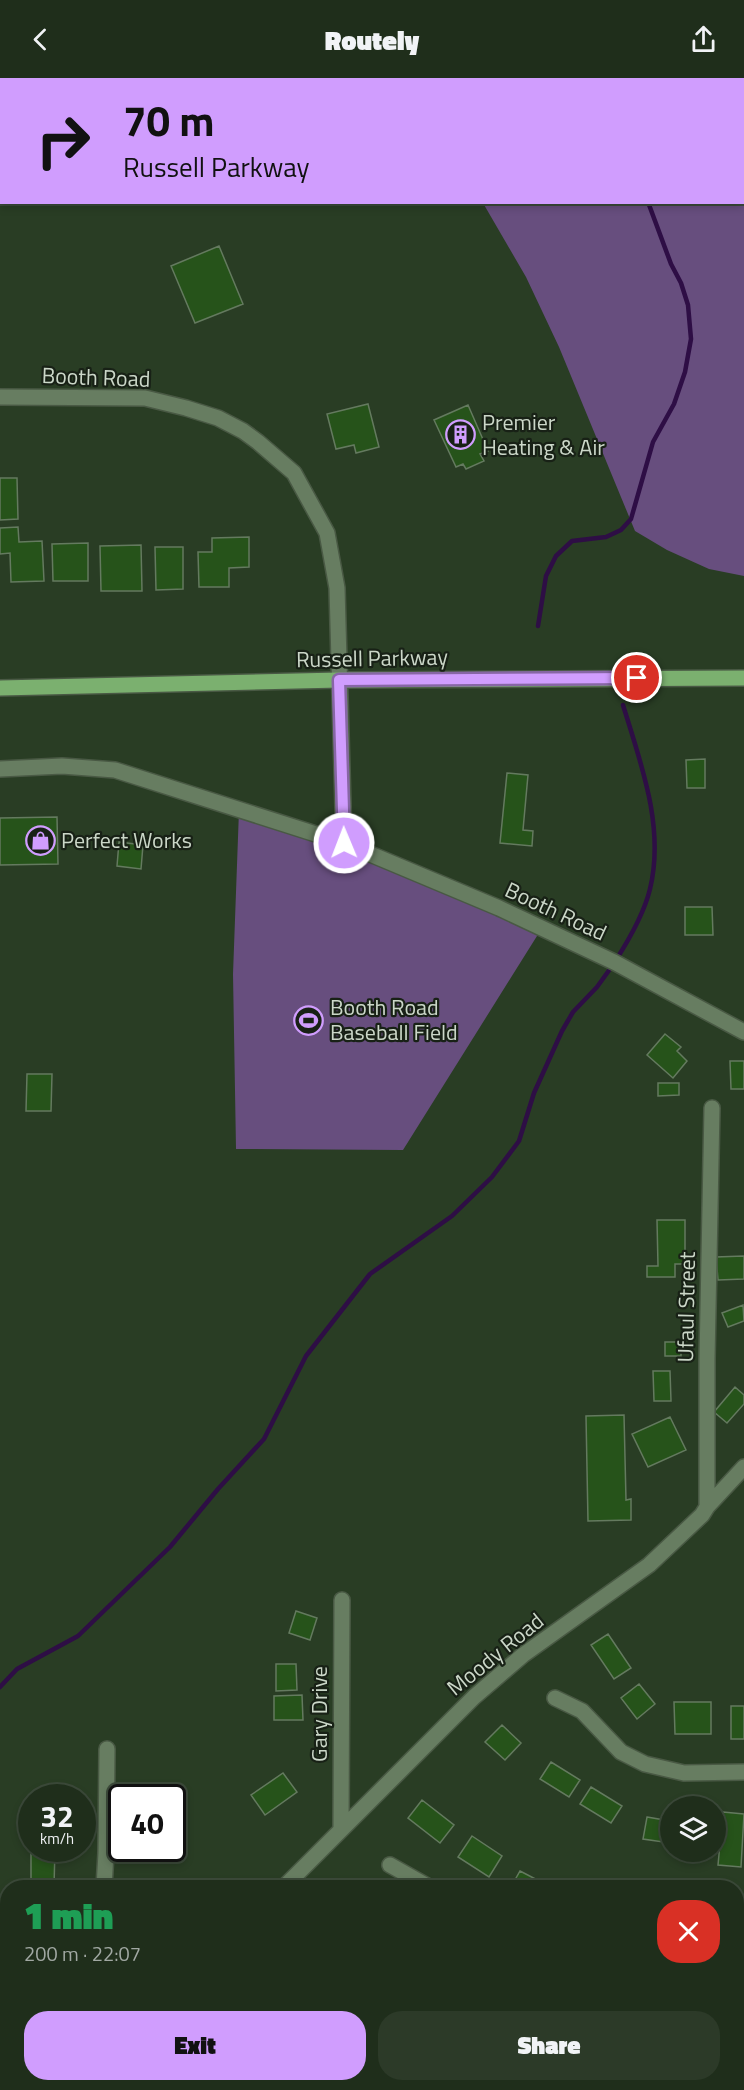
<!DOCTYPE html>
<meta charset="utf-8">
<style>
:root{--surface:#1f2e1b;--page:#2c3a28;--text:#f1f3f6;--muted:#a1a8a3;--line:#3c4a3a;--accent:#d09dfe}
body{margin:0;font-family:"Titillium Web",sans-serif;background:var(--page);color:var(--text);height:100vh;display:flex;flex-direction:column;font-size:22px;white-space:nowrap}
*{box-sizing:border-box;margin:0}
p{font-size:20px;color:var(--muted)}
.icon{flex:none;width:33px;height:33px;fill:none;stroke:currentColor;stroke-width:2;stroke-linecap:round;stroke-linejoin:round}
.map{position:relative;flex:1;overflow:hidden}
.panel{position:absolute;left:0px;top:1802px;width:744px;height:212px;display:flex;flex-direction:column;background:var(--surface);border-radius:24px 24px 0 0;box-shadow:0 3px 9px #0003,0 0 0 2px var(--line)}
.panel>*{flex:none}
.top-card{position:absolute;left:0px;top:0px;width:744px;height:126px;box-shadow:0 3px 9px #0003,0 0 0 2px var(--line);background:#d09dfe;color:#111;overflow:hidden}
.controls{position:absolute;left:660px;top:1718px;display:grid;gap:12px}
.controls a{display:grid;place-items:center;width:66px;height:66px;border-radius:50%;background:var(--surface);box-shadow:0 3px 9px #0003,0 0 0 2px var(--line);font-size:30px}
.speed{position:absolute;left:18px;top:1706px;display:flex;gap:12px;font-size:30px;font-weight:700;text-align:center}
.speed>*{display:grid;place-content:center;width:78px;height:78px;border-radius:50%;background:var(--surface);box-shadow:0 3px 9px #0003,0 0 0 2px var(--line);line-height:1}
.speed small{font-size:15px;font-weight:400}
.speed .limit{border:3px solid #111;border-radius:9px;background:#fff;color:#111}
.pin{position:absolute;display:grid;place-items:center;width:51px;height:51px;color:#fff;margin:-26px;border:3px solid #fff;border-radius:50%;box-shadow:0 2px 6px #0007}
.me{position:absolute;width:66px;margin:-33px;rotate:359deg;stroke-linejoin:round;filter:drop-shadow(0 0 4px #0008)}
.turn{display:flex;align-items:center;gap:21px;height:126px;padding:0 24px;font-size:27px}
.turn .icon{width:78px;height:78px;stroke-width:2.5}
.turn b{display:block;font-size:42px;line-height:51px}
.round{display:grid;place-items:center;flex:none;width:63px;height:63px;border-radius:24px;background:var(--page)}
.headline{display:flex;align-items:center;justify-content:space-between;height:102px;padding:0 24px}
h1{font-size:36px;font-weight:800;line-height:45px;color:#1e9e55}
.primary-button{display:flex;gap:12px;margin-top:auto;padding:12px 24px}
.primary-button a{flex:1;height:69px;border-radius:24px;background:var(--accent);color:#111;font-size:24px;font-weight:800;line-height:69px;text-align:center}
.primary-button a+a{background:var(--page);color:var(--text)}
header{display:flex;justify-content:space-between;align-items:center;height:78px;padding:0 24px;background:var(--surface);font-size:27px;font-weight:800}
.map>svg:first-child{display:block}
.green{fill:#674e7e}
.lines{fill:none;stroke-linecap:round;stroke-linejoin:round}
.stream{stroke:#2e0e45;stroke-width:4.5}
.building{fill:#26531a;stroke:#647a5f;stroke-width:1.5}
.minor-casing{stroke:#495944;stroke-width:18}
.major-casing{stroke:#495944;stroke-width:18}
.minor{stroke:#677d61;stroke-width:15}
.major{stroke:#7bb06f;stroke-width:15}
.route-casing{stroke:#8766a5;stroke-width:15}
.route{stroke:#d09dfe;stroke-width:10}
.labels{text-anchor:middle;stroke-width:4.5;stroke-linejoin:round;paint-order:stroke}
.street-label{font-size:22px;fill:#cbd7c8;stroke:#182116}
.poi-label{font-size:22px;fill:#cbd7c8;stroke:#182116;text-anchor:start}
</style>
<header><svg class="icon" aria-label="back" viewBox="0 0 24 24"><path d="M15 5l-7 7 7 7"/></svg>Routely<svg class="icon" aria-label="share" viewBox="0 0 24 24"><path d="M12 15V3M7 8l5-5 5 5M5 13v7h14v-7"/></svg></header>
<div class="map">
<svg width="744" height="2012" viewBox="0 0 744 2012">
<rect width="100%" height="100%" fill="#293d24"/>
<path class="green" d="M314,0H744V498L709,491L667,472L635,453L559,269L526,199L483,125L742,124V2H317Z
M239,732L542,850L403,1072L236,1071L233,896Z"/>
<g class="lines">
<path class="stream" d="M486,0L491,2
M742,105H744
M538,548L546,498L556,478L572,463L606,459L621,452L631,441L653,364L674,326L685,294L691,261L688,227L681,205L671,186L648,124
M616,882C630,860 644,836 650,811C665,749 641,686 623,627
M0,1609L17,1591L78,1558L170,1469L218,1411L264,1361L306,1278L370,1196L452,1138L492,1099L519,1063L534,1015L562,953L573,934L597,909L610,891"/>
</g>
<path class="building" d="M219,168L243,226L195,245L171,188Z
M368,326L379,369L356,375L354,367L336,371L327,336Z
M468,327L488,373L480,376L484,383L466,391L463,386L456,389L434,342Z
M0,400H17L18,441L0,442Z
M18,449L19,464L42,463L44,503L11,504L10,475L0,476V450Z
M249,459V489L229,490V509H199L198,474H212V460Z
M88,465V503H53L52,466Z
M141,467L142,513H101L100,468Z
M155,469H183V511L156,512Z
M705,681V710H687L686,682Z
M507,695L528,697L523,752L533,753L532,768L500,765Z
M57,739L58,786L0,787V740Z
M119,764L143,767L141,791L117,788Z
M685,829H712L713,857H685Z
M665,956L681,969L677,973L687,983L673,1000L647,977Z
M730,983H744V1011H731Z
M27,996H52L51,1033H26Z
M658,1005H679V1017L658,1018Z
M657,1142H685V1186H675V1199H647V1188H658Z
M744,1178V1201L718,1202L716,1179Z
M743,1227L744,1243L728,1249L722,1235Z
M665,1264H681V1278H665Z
M653,1293H670L671,1323H654Z
M735,1309L744,1317V1326L727,1345L714,1334Z
M624,1337L626,1422L631,1421V1442L588,1443L586,1338Z
M670,1339L686,1372L648,1389L632,1356Z
M296,1533L317,1540L310,1562L289,1555Z
M608,1556L631,1590L614,1601L591,1567Z
M276,1586H296L297,1612L276,1613Z
M639,1606L655,1626L637,1641L621,1620Z
M302,1617L303,1642H274V1618Z
M674,1624H711V1656H675Z
M731,1628H744V1661H731Z
M502,1647L521,1665L505,1682L485,1664Z
M551,1684L580,1702L569,1719L540,1701Z
M283,1695L297,1714L265,1737L251,1717Z
M591,1709L622,1728L611,1745L580,1726Z
M422,1722L454,1747L440,1765L408,1740Z
M723,1734L744,1736L741,1789L718,1787Z
M647,1739L670,1743V1765L643,1761Z
M472,1758L502,1778L489,1799L458,1779Z
M31,1763L32,1770H55L54,1809H31Z
M520,1793L549,1808L548,1809H511Z
M143,2006H169L162,2012H136Z
M386,2006H407V2012H386Z
M630,2006H656L659,2012H634Z"/>
<g class="lines">
<defs>
<path id="minor" d="M0,319L145,320L186,330L218,340L243,353L258,364L294,395L327,455L337,510L344,765
M0,691L62,688L115,692L344,765L499,830L614,884L744,954
M707,1429V1281L712,1030
M555,1620L582,1633L621,1674L645,1686L684,1695L744,1694
M341,1751L342,1522
M390,1787L429,1809
M104,1809L106,1775L107,1671
M284,1809L474,1619L523,1577L649,1487L702,1437L707,1429L744,1389
M318,2006L325,2012
M580,2006L584,2012
M74,2012L81,2006"/>
<path id="major" d="M0,610L339,602L744,600"/>
</defs>
<use href="#minor" class="minor-casing"/>
<use href="#major" class="major-casing"/>
<use href="#minor" class="minor"/>
<use href="#major" class="major"/>
</g>
<g class="lines">
<defs>
<path id="route" d="M344,765L339,602L637,600"/>
</defs>
<use href="#route" class="route-casing"/>
<use href="#route" class="route"/>
</g>
<defs>
<symbol id="building-ring" viewBox="-11 -11 22 22"><circle r="9.5" fill="#182116" stroke="#d09dfe" stroke-width="1.5"/><path d="M-4-6H4V6H1V3H-1V6H-4ZM-2.5-4.3h1.7v1.8h-1.7ZM.8-4.3h1.7v1.8H.8ZM-2.5-1h1.7V.8h-1.7ZM.8-1h1.7V.8H.8Z" fill="#d09dfe"/></symbol>
<symbol id="shop-ring" viewBox="-11 -11 22 22"><circle r="9.5" fill="#182116" stroke="#d09dfe" stroke-width="1.5"/><path d="M-5-2.5h2.3a2.7 3.5 0 0 1 5.4 0H5L5.5 6h-11ZM-1.5-2.5h3a1.5 2.3 0 0 0-3 0Z" fill="#d09dfe"/></symbol>
<symbol id="stadium-ring" viewBox="-11 -11 22 22"><circle r="9.5" fill="#182116" stroke="#d09dfe" stroke-width="1.5"/><path d="M0-5a6.5 5 0 1 0 0 10a6.5 5 0 1 0 0-10ZM-3.5-1.8h7v3.6h-7Z" fill="#d09dfe"/></symbol>
</defs>
<g fill-rule="evenodd">
<use href="#building-ring" x="444" y="340" width="33" height="33"/>
<use href="#shop-ring" x="24" y="746" width="33" height="33"/>
<use href="#stadium-ring" x="292" y="926" width="33" height="33"/>
</g>
<g class="labels">
<g class="street-label">
<text transform="translate(96 299) rotate(2)" y="8">Booth Road</text>
<text transform="translate(372 580) rotate(-1)" y="8">Russell Parkway</text>
<text transform="translate(556 833) rotate(25)" y="8">Booth Road</text>
<text transform="translate(686 1229) rotate(-89)" y="8">Ufaul Street</text>
<text transform="translate(495 1576) rotate(-39)" y="8">Moody Road</text>
<text transform="translate(319 1636) rotate(-90)" y="8">Gary Drive</text>
</g>
<g class="poi-label">
<text x="482" y="352">Premier<tspan x="482" dy="25">Heating &amp; Air</tspan></text>
<text x="61" y="770">Perfect Works</text>
<text x="330" y="937">Booth Road<tspan x="330" dy="25">Baseball Field</tspan></text>
</g>
</g>
</svg>
<div class="controls">
<a><svg class="icon" aria-label="layers" viewBox="0 0 24 24"><path d="M12 4l9 5-9 5-9-5zM3 14l9 5 9-5"/></svg></a>
</div>
<div class="speed"><div>32<small>km/h</small></div><div class="limit">40</div></div>
<div class="pin" style="left:637px;top:600px;background:#d93025"><svg class="icon" aria-label="arrive" viewBox="0 0 24 24"><path d="M6 21V4h12l-3 4 3 4H6"/></svg></div>
<svg class="me" style="left:344px;top:765px" viewBox="-20 -20 40 40"><circle r="17" fill="#d09dfe" stroke="#fff" stroke-width="3"/><path d="M0-11L8 9 0 5-8 9z" fill="#fff"/></svg>
<div class="top-card">
<div class="turn"><svg class="icon" aria-label="right" viewBox="0 0 24 24"><path d="M7 20v-9h11M14 6l5 5-5 5"/></svg><div><b>70 m</b>Russell Parkway</div></div>
</div>
<section class="panel">
<div class="headline"><div><h1>1 min</h1><p>200 m · 22:07</p></div><a class="round" style="background:#d93025;color:#fff"><svg class="icon" aria-label="close" viewBox="0 0 24 24"><path d="M6 6l12 12M18 6L6 18"/></svg></a></div>
<div class="primary-button"><a>Exit</a><a>Share</a></div>
</section>
</div>
